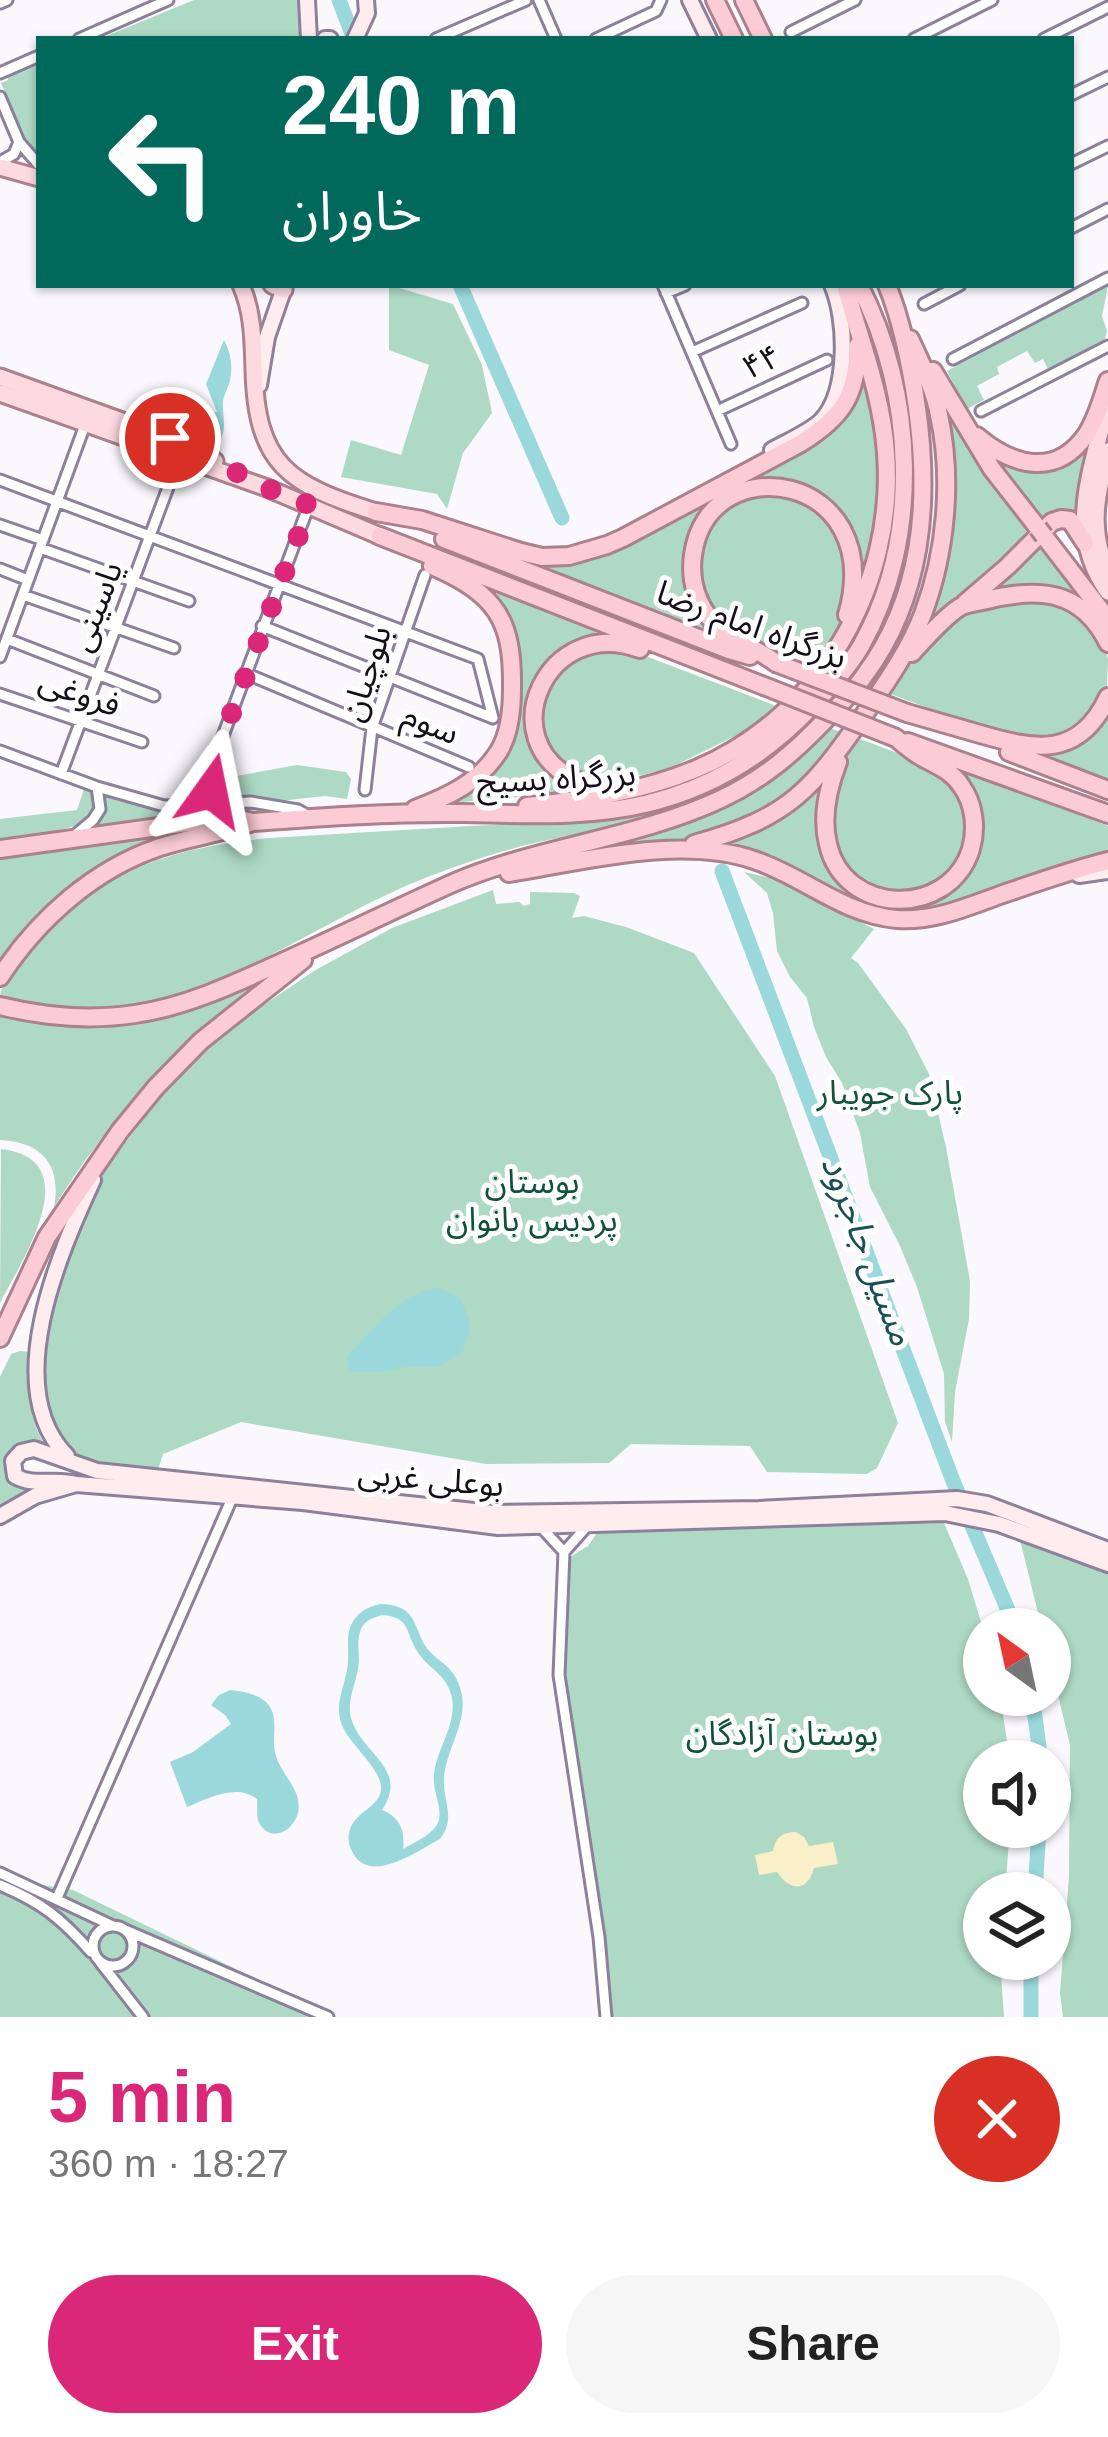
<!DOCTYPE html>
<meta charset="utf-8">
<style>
:root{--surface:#fff;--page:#f6f6f6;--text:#222;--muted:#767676;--accent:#db2777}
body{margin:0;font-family:Arial,"Noto Sans Arabic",sans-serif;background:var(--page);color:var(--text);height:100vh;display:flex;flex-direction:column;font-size:45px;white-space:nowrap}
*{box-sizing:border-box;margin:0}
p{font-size:39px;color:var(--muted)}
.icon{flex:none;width:66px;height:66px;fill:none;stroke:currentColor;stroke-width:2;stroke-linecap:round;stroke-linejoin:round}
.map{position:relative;height:2017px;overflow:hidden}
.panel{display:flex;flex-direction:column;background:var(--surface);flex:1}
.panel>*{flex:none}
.hud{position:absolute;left:36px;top:36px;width:1038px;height:252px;border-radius:0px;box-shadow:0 3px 9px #0004;background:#00695c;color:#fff;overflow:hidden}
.needle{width:78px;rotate:327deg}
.controls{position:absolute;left:963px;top:1608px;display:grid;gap:24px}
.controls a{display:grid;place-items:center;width:108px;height:108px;border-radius:50%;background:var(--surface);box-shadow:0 3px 9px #0004;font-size:60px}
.pin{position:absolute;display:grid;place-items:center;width:102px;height:102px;color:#fff;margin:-51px;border:6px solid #fff;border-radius:50%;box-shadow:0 3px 12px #0007}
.me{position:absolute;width:132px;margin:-66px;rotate:12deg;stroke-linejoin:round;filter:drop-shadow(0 0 9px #0008)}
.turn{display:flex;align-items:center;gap:42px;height:252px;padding:0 48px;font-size:54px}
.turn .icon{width:156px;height:156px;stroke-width:2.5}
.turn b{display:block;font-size:84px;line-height:102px}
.round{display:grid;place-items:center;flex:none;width:126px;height:126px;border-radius:63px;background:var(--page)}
.summary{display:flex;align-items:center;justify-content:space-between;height:204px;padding:0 48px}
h1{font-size:72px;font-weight:600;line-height:90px;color:var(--accent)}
.action{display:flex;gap:24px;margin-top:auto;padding:24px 48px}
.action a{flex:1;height:138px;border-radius:72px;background:var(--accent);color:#fff;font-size:48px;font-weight:600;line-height:138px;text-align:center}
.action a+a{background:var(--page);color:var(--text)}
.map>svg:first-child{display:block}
.green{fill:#add9c5}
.sand{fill:#f9efc9}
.water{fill:#9ad8dc;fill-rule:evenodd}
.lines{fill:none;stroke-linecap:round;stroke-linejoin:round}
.river{stroke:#9ad8dc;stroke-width:15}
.minor-casing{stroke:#8d809a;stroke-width:15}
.secondary-casing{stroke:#8d809a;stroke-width:20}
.primary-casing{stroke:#aa818c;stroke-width:21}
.trunk-casing{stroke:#aa818c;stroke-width:22}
.minor{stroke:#fff;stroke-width:9}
.secondary{stroke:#feecef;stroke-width:14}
.primary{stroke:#fdd9e0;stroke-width:15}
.trunk{stroke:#fcccd6;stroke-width:16}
.trunk-bridge-casing{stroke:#aa818c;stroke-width:22;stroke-linecap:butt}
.trunk-bridge{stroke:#fcccd6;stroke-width:16}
.route{stroke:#db2777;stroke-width:21;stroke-dasharray:0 37.8}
.labels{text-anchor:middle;stroke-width:10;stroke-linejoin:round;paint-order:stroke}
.street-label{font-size:33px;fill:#130e18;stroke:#fff}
.park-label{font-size:33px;fill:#10513b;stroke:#fff}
.water-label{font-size:36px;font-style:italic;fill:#1a5053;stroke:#fff}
</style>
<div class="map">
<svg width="1108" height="2017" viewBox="0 0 1108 2017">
<rect width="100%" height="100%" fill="#faf7fd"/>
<path class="green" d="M194,0H299L301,39H99Z
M39,64V161L31,152L1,83L8,80V77Z
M389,285L453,304L482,365L492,413L463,453L447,509L437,494L341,477L351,440L401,455L429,365L389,350Z
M1108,286L1102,316L1107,331L1105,339L1048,369L1043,359L1035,363L1027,351L997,367L999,374L977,386L984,400L967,409L947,371Z
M861,349L878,421L881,521L852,614L855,561L806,490L719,501L688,574L737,646L449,534L556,561L815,439Z
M933,380L1036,532L927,626L948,520Z
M1099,423L1079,527L1072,514L1062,511L1041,527L1005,480L993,454L1034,468Z
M780,491L824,512L845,550L842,618L831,644L816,666C790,655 751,645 729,630C684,598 690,531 734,501C746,494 766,493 780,491Z
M1041,538L1108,626L1071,598L984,597Z
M444,565L671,657L619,639L543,673L539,751L600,790L438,804L494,766L515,641Z
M1014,598L1071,606L1101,637L1108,659L1107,687L1087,723L1058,740L1017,741L885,692C928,640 947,617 1014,598Z
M581,651L635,652L779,707L747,730L668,769L619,780H590L575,774L545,745L538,715L553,672Z
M1108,707V784L1072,771L1032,751H1042Z
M813,721L818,723C784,749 751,777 712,796C659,820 600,829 544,841C505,849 467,862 430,876C333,913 248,981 145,1003C97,1013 48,1008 0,997C2,979 18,963 30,950C100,870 166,849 269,838L624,817C703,796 749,771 813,721Z
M831,728L844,734C825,761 800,790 772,808C713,846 627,845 559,853L779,773Z
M855,737L934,767L961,793L970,830L958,867L921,894L865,889L836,857L830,812L843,761Z
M921,752L1108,826V853L1060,864L958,903L926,912L886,913L709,845L748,834L834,763L826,853L882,904L960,876L975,807Z
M297,765L346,772L351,779L347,799L325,796L279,801L248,797L227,799L218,795L215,780Z
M85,786L95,793C95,799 97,807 94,813C84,832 21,836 0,839V819L77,810Z
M104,792C134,801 164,812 196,811C219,811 240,807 263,808L89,829C100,816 106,809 104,792Z
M194,832L156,840L111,861L0,965V859Z
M744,872L776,879L874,929L851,958L858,963L906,1029L929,1074L946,1147L970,1281L969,1319L955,1392L952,1442L945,1422L944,1374L917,1287L900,1246L870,1187L860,1133L842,1083L826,1057L814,1027L807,998L790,977L777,951L773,913L767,893Z
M493,890L496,904L519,902L524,906L530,904V892L574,893L580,896L572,918L584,916L626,927L694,953L775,1076L898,1423L877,1468L867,1474L767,1472L750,1446L631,1444L609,1463L486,1464L241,1422L163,1454L158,1470L87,1462L71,1452L48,1420L38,1352L75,1228L94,1197L104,1170L164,1093L206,1050L255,1011L314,971L392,928Z
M268,976C182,1040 111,1116 54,1207C62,1165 42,1142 0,1140V1014C112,1043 165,1015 268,976Z
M1,1149C89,1159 22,1260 0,1303Z
M20,1351L30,1352C28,1384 27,1422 47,1447L37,1445L8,1470L62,1484L0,1512V1377L11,1354Z
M944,1523L968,1579L984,1632V1695H1000L1010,1761H984V1827H1010L1005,1893H984V1959H1000L1004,2017H610L585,1805L564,1659L570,1557L588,1546L599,1530Z
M1020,1540L1108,1574V2017H1063L1060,1993L1069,1876L1070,1745L1050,1662V1629H1042Z
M0,1878L73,1890L335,2017H0Z"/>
<path class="sand" d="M796,1832L804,1837L809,1846L833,1842L838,1864L814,1868C807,1893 790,1891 777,1872L759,1875L755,1855L773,1851C775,1838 782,1832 796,1832Z"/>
<path class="water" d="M224,340C231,353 233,366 230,381C228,388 224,394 223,401C222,418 228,427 219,442L213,435L200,431L197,424L202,413L217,412L206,384Z
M440,1288L461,1299L470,1323V1332L462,1352L446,1363L439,1366L405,1367L381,1372H349L347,1360L350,1353C378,1326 398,1293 440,1288Z
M380,1604C414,1605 412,1620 424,1644C432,1658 448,1663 456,1678C475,1714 448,1741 444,1777C442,1801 457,1817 440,1839C417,1851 367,1888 351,1849C347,1841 348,1831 353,1823C361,1810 381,1805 381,1788C381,1768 349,1744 342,1725C333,1703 347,1683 348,1662C349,1649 346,1636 351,1625C357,1612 368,1607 380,1604ZM382,1615C411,1617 405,1632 417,1651C427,1668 445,1673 451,1694C459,1722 437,1747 434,1774C432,1790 442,1806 439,1820C435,1834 415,1842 403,1849C405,1831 401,1818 382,1810C410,1768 361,1754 351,1718C346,1699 358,1680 359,1661C359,1652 357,1641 360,1632C363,1621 372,1618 382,1615Z
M230,1690C242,1691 257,1694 266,1702C281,1717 270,1738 276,1756C283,1778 305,1792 297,1816C291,1832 272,1841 261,1826C255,1818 258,1808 257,1799C236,1783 209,1798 187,1807L170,1762L193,1752L231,1724L225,1715L211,1705L219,1695Z"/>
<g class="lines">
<path class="river" d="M339,0L354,39
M460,285L562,518
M722,871L953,1481L1016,1629
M1032,1695L1041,1761
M1035,1893L1039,1827
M1031,1959V2017"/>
<defs>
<path id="minor" d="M539,0L556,39
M0,3L7,0
M791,32L855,0
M79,39L168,0
M436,39L526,0
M596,39L656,11L661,0
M914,39L992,0
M1044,39L1108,7
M0,73L39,56
M1071,95L1108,77
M0,97L19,142L39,165
M0,162L14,154L19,142
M1071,164L1108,146
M1071,228L1108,209
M663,285L731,444
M666,293L685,285
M924,304L960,285
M692,352L802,303
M953,359L1108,278
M717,411L827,360
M981,411L1108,346
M0,480L478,659L493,718L262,626
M0,525L43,540
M40,548L189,601
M0,569L28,580
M23,595L174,648
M7,639L154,696
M0,657L85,425
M245,673L469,767
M0,694L142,742
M0,751L97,787L164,806L251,802L298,810L307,815
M61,774L179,458
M365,790L372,728L425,575
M224,802L211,791L208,776L309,505
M74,836L93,820L100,809L97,787
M588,1525L564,1552L559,1675L599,1937L606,2017
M541,1527L564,1552
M0,1873L113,1926
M0,1885C41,1902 61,1918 91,1952
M57,1898L233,1496
M93 1946a20 20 0 1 1 40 0a20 20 0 1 1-40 0Z
M125,1930L328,2017
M100,1962L143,2017"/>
<path id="secondary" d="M307,0L309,39
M690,0L709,39
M325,39H330
M355,39L367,13L366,0
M259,385L267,337L285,285
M772,450C788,441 808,433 821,421C849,392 847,319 832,285
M1079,875L1108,871
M67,1456C0,1388 59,1254 93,1180
M76,1484C56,1478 33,1487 15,1476L13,1461L21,1452L34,1449L97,1471L493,1513L759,1509L957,1499L987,1504L1108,1550
M0,1516L35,1496L76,1484L303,1502L498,1527L945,1513L999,1524L1108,1564"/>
<path id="primary" d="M0,167L39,178
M241,285C253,312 253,340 254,369C256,465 289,485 376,512
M272,285L284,290
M0,377L169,438L215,461
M0,393L267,488L380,536
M1108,400C1094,466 1063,531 1108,592
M1108,451C1097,493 1088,530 1108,571"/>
<path id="trunk" d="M715,0L734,39
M744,0L763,39
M933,371L992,469L1038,528
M977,436C1011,465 1055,479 1086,435C1097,419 1102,398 1108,381
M376,512L422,520L521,552L542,557L569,556L607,545L623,538L801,443C843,417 857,395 858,345
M380,536L764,686
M1044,536L1108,619
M444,539L729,650L750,656
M965,603L1008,566L1052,522L1061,519L1070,520L1085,543
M912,653C924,640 945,616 960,607C967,603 979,602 987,600C1039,587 1082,590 1108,643
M776,663C754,646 725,639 708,616C695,598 690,577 693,555C708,444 888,472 847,615
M907,713C931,720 956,727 980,734C1035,750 1079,759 1108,697
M908,742L1108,814
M1009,752L1108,790
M838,762C828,788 821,816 828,844C844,916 949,919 971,849C977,828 974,804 962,787C951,769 934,765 918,755C910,750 903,744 896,738
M613,787C601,786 588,785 576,780C490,741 547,614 640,649
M527,806C583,800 644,791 696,769C820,717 896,586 886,453C882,395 860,340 845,285
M415,809C447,797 480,782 499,751C510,733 512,708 512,688C513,619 496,594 432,566
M694,844C792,817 812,789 868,709C889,679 910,648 923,614C946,553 953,479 939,415C934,388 921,363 910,339
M0,849L230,817L253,822C323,817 394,812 463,813C525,814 585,818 645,804C709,789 764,756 809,709C828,689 847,670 861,646C922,538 915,393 859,285
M509,873C584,861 681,835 754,860C803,876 844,915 897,919C934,922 969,906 1003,894C1038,882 1072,870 1108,861
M0,977C38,919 94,869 160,847C191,837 222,833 253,822
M0,1006C45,1017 89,1021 135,1014C185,1007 234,984 280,963C338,937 395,909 453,883C539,846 636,839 721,799C764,779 796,751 828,717C840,704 854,691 864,676C923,597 930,502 917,408C911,366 903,324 887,285
M0,1338L47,1237L120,1131L156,1087L201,1041L303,960"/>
</defs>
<use href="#minor" class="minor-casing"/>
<use href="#secondary" class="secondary-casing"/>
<use href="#primary" class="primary-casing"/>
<use href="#trunk" class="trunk-casing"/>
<use href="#minor" class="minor"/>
<use href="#secondary" class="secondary"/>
<use href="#primary" class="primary"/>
<use href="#trunk" class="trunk"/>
<defs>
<path id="trunk-bridge" d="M1038,528L1044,536
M776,663L907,713
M764,686L896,738"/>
</defs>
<use href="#trunk-bridge" class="trunk-bridge-casing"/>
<use href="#trunk-bridge" class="trunk-bridge"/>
</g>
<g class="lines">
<path class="route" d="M170,438L267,488L310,505L208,776L211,791"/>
</g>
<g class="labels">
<g class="street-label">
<text transform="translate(761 361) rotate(-25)" y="12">۴۴</text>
<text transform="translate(95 606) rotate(-69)" y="12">یاسینی</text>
<text transform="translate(752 624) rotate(20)" y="12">بزرگراه امام رضا</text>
<text transform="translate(365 673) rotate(-72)" y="12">بلوچیان</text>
<text transform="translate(80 692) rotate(19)" y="12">فروغی</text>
<text transform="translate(431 723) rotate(22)" y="12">سوم</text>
<text transform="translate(556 777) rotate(-3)" y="12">بزرگراه بسیج</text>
<text transform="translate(431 1478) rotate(5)" y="12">بوعلی غربی</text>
</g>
<g class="park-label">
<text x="890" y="1104">پارک جویبار</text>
<text x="532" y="1193">بوستان<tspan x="532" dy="38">پردیس بانوان</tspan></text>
<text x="782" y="1745">بوستان آزادگان</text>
</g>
<g class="water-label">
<text transform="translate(869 1250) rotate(69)" y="13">مسیل جاجرود</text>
</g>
</g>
</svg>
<div class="controls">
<a><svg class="needle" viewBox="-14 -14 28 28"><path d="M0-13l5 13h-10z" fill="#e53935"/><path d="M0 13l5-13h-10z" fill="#767676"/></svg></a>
<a><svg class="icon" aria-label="sound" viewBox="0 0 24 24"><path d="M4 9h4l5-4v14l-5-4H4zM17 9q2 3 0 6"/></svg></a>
<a><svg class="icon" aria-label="layers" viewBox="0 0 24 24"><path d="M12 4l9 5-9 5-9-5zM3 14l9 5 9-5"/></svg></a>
</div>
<div class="pin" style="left:170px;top:438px;background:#d93025"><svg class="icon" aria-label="arrive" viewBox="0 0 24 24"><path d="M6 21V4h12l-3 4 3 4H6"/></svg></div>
<svg class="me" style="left:211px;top:791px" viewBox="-20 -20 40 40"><path d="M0-17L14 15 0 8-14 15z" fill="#db2777" stroke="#fff" stroke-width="4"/></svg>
<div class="hud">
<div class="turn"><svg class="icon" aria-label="left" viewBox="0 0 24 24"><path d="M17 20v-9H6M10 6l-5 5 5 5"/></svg><div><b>240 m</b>خاوران</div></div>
</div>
</div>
<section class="panel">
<div class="summary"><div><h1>5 min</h1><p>360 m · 18:27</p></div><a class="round" style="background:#d93025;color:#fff"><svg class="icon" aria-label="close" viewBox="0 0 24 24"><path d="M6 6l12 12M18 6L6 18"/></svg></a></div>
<div class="action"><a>Exit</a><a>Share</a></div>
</section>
